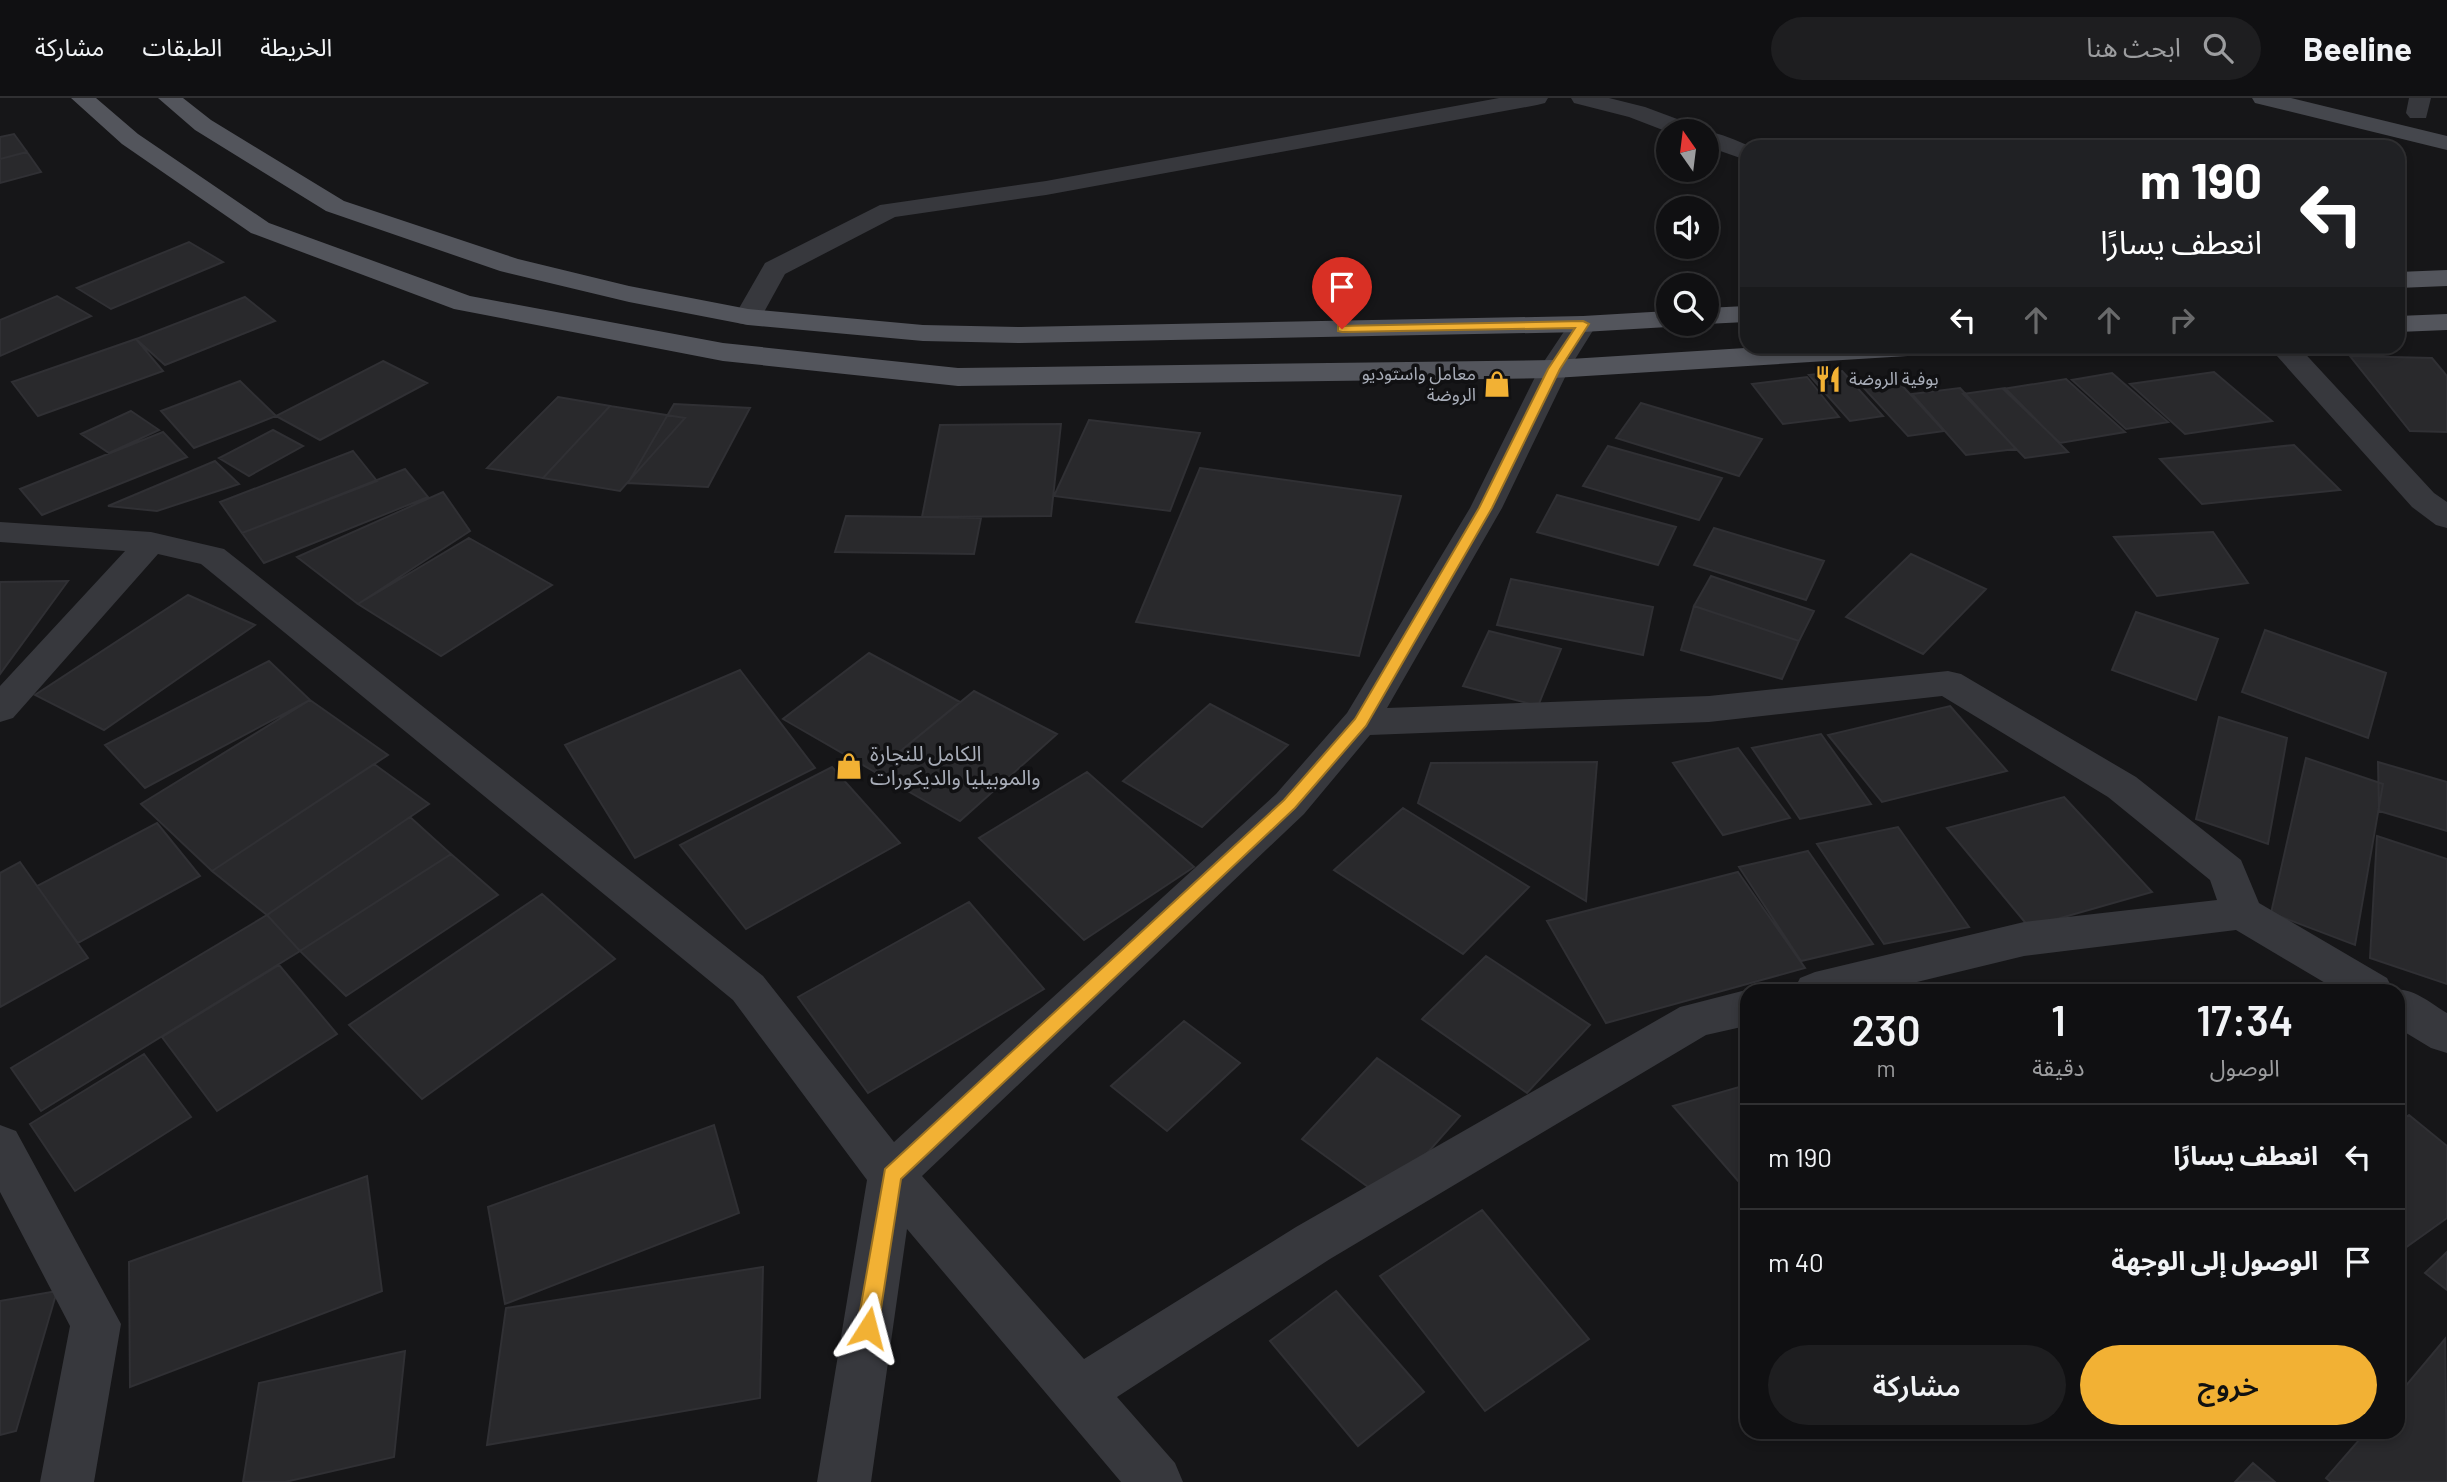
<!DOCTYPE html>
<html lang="ar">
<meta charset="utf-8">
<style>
:root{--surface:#101012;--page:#1e1e20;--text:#f1f3f6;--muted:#9c9d9f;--line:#303032;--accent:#f2b134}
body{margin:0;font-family:Barlow,"Noto Sans Arabic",sans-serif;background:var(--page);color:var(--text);direction:rtl;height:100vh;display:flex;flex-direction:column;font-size:26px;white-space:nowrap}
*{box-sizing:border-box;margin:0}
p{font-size:23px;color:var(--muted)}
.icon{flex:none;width:38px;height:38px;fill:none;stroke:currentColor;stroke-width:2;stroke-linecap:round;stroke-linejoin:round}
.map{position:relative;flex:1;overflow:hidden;direction:ltr}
.details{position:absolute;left:1740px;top:886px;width:665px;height:455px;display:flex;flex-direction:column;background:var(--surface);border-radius:21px;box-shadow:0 4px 10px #0003,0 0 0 2px var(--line);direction:rtl}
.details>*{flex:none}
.hud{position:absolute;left:1740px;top:42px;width:665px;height:214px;border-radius:21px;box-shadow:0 4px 10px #0003,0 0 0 2px var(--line);direction:rtl;background:#202124;color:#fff;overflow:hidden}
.needle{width:46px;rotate:346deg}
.buttons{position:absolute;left:1656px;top:21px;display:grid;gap:14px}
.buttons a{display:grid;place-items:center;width:63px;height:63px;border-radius:50%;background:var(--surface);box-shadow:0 4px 10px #0003,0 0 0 2px var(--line);font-size:35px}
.pin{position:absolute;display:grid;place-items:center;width:60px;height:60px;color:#fff;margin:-72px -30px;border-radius:50% 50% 50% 0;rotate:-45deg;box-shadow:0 0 7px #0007}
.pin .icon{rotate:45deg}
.me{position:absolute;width:77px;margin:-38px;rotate:9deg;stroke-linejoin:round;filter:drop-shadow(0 0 5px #0008)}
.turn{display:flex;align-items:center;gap:24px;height:147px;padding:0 28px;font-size:32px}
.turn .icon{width:91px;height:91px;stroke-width:2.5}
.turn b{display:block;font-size:49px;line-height:60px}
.lanes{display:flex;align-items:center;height:66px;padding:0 28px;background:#0003;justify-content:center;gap:35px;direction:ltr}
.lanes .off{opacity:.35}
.eta{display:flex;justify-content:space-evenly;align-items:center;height:119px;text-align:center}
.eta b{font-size:42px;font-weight:600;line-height:49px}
.primary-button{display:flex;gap:14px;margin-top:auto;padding:14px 28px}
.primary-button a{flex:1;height:80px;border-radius:42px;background:var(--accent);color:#111;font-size:28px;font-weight:600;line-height:80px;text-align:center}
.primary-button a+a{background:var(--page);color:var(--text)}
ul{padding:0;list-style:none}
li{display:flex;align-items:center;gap:21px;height:105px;padding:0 28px;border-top:2px solid var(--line)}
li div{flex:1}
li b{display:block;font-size:26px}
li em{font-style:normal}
header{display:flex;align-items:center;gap:42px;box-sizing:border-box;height:98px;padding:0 35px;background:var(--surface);border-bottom:2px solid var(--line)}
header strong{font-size:33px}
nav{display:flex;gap:38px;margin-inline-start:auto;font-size:24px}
.search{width:490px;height:63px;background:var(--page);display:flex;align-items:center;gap:18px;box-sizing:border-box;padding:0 24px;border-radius:38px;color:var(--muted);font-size:26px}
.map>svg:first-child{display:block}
.building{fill:#29292c;stroke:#303034;stroke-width:2}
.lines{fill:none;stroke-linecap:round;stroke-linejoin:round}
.street{fill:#37383d;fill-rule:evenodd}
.secondary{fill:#45474d;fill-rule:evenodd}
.primary{fill:#53555c;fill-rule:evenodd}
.route{fill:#f2b134;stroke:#9d7322;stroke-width:2}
.labels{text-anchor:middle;stroke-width:7;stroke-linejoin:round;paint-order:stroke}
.far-poi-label{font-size:18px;fill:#a8adb8;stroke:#111113;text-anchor:end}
.poi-label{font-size:21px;fill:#a8adb8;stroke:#111113;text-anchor:start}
</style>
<header>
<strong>Beeline</strong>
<div class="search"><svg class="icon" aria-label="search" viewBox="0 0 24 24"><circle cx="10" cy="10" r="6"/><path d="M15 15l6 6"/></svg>ابحث هنا</div>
<nav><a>الخريطة</a><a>الطبقات</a><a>مشاركة</a></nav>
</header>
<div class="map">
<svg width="2447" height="1384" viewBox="0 0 2447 1384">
<rect width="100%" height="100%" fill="#161618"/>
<path class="building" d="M14,36L27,54L0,61V39Z
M27,54L41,74L0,85V61Z
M189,144L223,164L111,211L77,190Z
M57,198L91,218L0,258V222Z
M245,199L275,223L165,267L136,241Z
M136,241L163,273L38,318L12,284Z
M2350,258L2432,260L2447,278V334L2410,333Z
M383,263L427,285L320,342L276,318Z
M1842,273L1883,318L1850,323L1809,277Z
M2214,274L2272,323L2185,336L2130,286Z
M2112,275L2168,324L2126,331L2072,282Z
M1807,279L1839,319L1783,326L1752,286Z
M2066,281L2125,334L2060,345L2003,291Z
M1897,282L1944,333L1908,338L1861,287Z
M240,283L276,318L194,350L161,313Z
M1960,290L2016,351L1966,357L1912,296Z
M2005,290L2068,354L2025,360L1963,296Z
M558,299L610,308L543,380L487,370Z
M1641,305L1762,341L1739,378L1616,340Z
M674,306L750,310L708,389L628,385Z
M610,308L685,320L620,393L543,380Z
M131,313L159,332L109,355L81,336Z
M1089,322L1200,335L1170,413L1054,398Z
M1061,326L1051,418L922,419L940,327Z
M273,332L303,348L249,378L219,360Z
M163,334L187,359L42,417L20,391Z
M2294,347L2340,392L2202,406L2160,361Z
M1608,348L1722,380L1699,422L1583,388Z
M353,353L377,383L242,435L220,404Z
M215,363L239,386L157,413L108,408Z
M1200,370L1401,398L1359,558L1136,524Z
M405,371L428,399L264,465L242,435Z
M443,394L470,433L358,506L297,459Z
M1557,397L1676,429L1658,467L1537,434Z
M846,418L922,419L981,420L974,456L835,454Z
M1714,430L1824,463L1806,502L1694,467Z
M2213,434L2248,485L2157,498L2114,439Z
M469,440L552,487L441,558L358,506Z
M1911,456L1986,491L1923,556L1846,519Z
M1711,478L1814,513L1799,543L1694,508Z
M1511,481L1653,509L1643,557L1497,527Z
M68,483L0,576V484Z
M188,497L255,527L104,632L35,597Z
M1694,508L1799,543L1782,581L1681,552Z
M2136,514L2218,541L2196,602L2112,572Z
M2265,532L2386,575L2368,640L2242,594Z
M1489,533L1561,551L1538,608L1463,588Z
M869,555L960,604L875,674L783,621Z
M269,563L310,602L145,690L105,647Z
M740,572L815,670L635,760L565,647Z
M974,593L1057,636L960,723L875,674Z
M310,602L388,657L212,773L141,706Z
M1210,606L1288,647L1202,729L1123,683Z
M1950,608L2007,673L1882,704L1828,637Z
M2219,619L2287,640L2268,746L2196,721Z
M1821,636L1871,706L1800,721L1752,650Z
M1738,650L1790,720L1723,737L1673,665Z
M2306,660L2383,686L2355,847L2271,815Z
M1597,664L1586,803L1418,705L1431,665Z
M2378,664L2447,684V733L2379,713Z
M374,666L429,706L267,817L212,773Z
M832,669L900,745L746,831L680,747Z
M1087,674L1194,769L1084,842L979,740Z
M2064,699L2152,794L2029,829L1947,730Z
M1403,710L1529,789L1463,856L1334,772Z
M410,719L451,756L300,853L267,817Z
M157,725L200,778L78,845L37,788Z
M1898,729L1969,829L1884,846L1817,746Z
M2377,738L2447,761V886L2370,860Z
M1808,753L1873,846L1801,863L1739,769Z
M451,756L498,797L346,898L300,853Z
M20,764L88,860L0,909V775Z
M1738,774L1805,870L1606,925L1547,823Z
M542,796L615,861L422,1001L349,927Z
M969,804L1044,891L868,995L798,899Z
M267,817L300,853L41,1013L11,970Z
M1486,858L1590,927L1527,995L1422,921Z
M279,867L337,936L217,1013L162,939Z
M1184,923L1240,965L1167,1033L1111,988Z
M144,956L191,1019L75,1093L30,1026Z
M1377,960L1460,1018L1386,1102L1302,1041Z
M1746,987V1092L1673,1008Z
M2409,1017L2447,1048V1120L2398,1155V1025Z
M714,1027L739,1115L505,1206L488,1109Z
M367,1078L382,1193L130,1289L129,1164Z
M1482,1112L1589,1241L1485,1313L1380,1178Z
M2447,1154V1192L2425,1175Z
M763,1169L760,1300L487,1347L506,1210Z
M57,1193L16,1333L0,1337V1203Z
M1336,1193L1424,1294L1358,1348L1270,1243Z
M2445,1241L2447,1384H2331L2326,1380L2366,1334H2398V1297Z
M405,1253L394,1359L285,1384H243L259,1285Z
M2253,1365L2275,1384H2235Z"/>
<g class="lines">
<path class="street" d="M1499,0H1548L1545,5L1537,7L1046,97L895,119L785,176L758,225L748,227L738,225L734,219L765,165L880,107L1046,83Z
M1571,0H1609L1645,9L1696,28L1700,33L1668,34L1629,19L1574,5Z
M2409,0H2431L2426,20H2410L2406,15Z
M1704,33C1721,35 1737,43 1752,49H1746V62L1706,48Z
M1583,218L1593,220L1597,226L1569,271L1502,410L1387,610L1709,598L1948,573L1961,576L2136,679L2241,762L2259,805L2387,880L2393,892C2411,888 2432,906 2447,915V955L2431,950L2398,930V892H2337L2236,832L2024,858L1884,892H1794L1800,880L1815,874L2024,824L2217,802L2210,782L2108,699L1942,598L1709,624L1370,637L1304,716L922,1078L1084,1261L1296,1129L1680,909L1746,892V928L1706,937L1330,1161L1117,1299L1175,1365L1183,1384H1121L907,1131L871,1384H817L867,1082L733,902L201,466L158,456L13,620L0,624V588L125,453L0,444V424L151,434L224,451L763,878L894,1044L1276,696L1347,615L1470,410L1539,271L1573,220Z
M2268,248H2298L2434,395L2447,404V430L2436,427L2412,409Z
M0,1027L16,1033L121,1226L94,1384H40L70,1228L0,1094Z"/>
<path class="secondary" d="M2252,0H2291L2447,38V52L2255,5Z"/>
<path class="primary" d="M71,0H96L138,36L269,125L470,198L723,245L958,270L1554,262L1777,248H1938L1934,254L1924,257L1554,280L958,288L723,263L454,211L251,135L122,46Z
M158,0H183L211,22L344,103L518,161L629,188L748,211L923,227L1020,229L1583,218L1668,213V226H1679L1668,229L1583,234L1020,245L923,243L748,227L629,204L500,173L326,113L195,32Z
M2447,172V188L2398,190V174Z
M1746,208V224L1706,226H1704H1706V210Z
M2447,216V232L2398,234V218Z"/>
</g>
<path class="route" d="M1583,223L1589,226L1560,271L1492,410L1366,628L1295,710L901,1081L878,1230L875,1238L868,1240L860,1238L857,1230L885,1071L1284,702L1355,621L1479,410L1548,271L1575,230L1342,234L1338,233V228Z"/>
<defs>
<symbol id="restaurant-bare" viewBox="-9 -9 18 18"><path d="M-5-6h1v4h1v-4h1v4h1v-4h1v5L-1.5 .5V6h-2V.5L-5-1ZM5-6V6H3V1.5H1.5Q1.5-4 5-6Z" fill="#f2b134" stroke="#111113" stroke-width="2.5" paint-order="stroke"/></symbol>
<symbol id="shop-bare" viewBox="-9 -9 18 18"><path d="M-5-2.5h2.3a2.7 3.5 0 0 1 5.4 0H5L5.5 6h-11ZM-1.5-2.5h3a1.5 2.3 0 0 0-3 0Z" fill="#f2b134" stroke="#111113" stroke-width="2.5" paint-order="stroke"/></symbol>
</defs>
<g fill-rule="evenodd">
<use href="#restaurant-bare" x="1809" y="262" width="38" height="38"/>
<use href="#shop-bare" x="1478" y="267" width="38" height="38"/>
<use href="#shop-bare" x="830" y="649" width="38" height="38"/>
</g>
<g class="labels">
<g class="far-poi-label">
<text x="1476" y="282">معامل واستوديو<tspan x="1476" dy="21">الروضة</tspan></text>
<text x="1849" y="287" text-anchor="start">بوفية الروضة</text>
</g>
<g class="poi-label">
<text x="870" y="663">الكامل للنجارة<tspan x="870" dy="24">والموبيليا والديكورات</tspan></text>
</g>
</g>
</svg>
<div class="buttons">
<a><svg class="needle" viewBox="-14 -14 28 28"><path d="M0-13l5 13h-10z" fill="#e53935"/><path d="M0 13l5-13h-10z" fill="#9c9d9f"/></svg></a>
<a><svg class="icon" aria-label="sound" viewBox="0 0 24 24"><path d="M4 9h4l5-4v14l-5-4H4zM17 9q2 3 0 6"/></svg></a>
<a><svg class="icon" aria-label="search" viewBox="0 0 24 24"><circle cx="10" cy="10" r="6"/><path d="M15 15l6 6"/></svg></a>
</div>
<div class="pin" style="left:1342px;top:231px;background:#d93025"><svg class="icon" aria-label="arrive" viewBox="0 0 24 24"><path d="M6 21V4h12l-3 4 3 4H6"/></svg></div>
<svg class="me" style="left:868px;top:1230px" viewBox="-20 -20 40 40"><path d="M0-17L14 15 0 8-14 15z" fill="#f2b134" stroke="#fff" stroke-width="4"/></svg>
<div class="hud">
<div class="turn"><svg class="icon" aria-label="left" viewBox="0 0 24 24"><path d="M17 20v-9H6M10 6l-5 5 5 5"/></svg><div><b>190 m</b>انعطف يسارًا</div></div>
<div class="lanes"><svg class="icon" aria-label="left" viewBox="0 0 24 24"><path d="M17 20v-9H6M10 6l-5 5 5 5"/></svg><svg class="icon off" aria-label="ahead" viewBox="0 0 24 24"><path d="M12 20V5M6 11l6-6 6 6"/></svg><svg class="icon off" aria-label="ahead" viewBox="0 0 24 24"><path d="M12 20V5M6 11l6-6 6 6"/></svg><svg class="icon off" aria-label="right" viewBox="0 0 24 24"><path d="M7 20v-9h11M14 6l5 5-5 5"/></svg></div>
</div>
<section class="details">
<div class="eta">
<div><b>17:34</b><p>الوصول</p></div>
<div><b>1</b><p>دقيقة</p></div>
<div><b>230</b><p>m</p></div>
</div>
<ul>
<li><svg class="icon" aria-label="left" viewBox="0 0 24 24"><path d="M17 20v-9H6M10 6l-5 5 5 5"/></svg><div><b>انعطف يسارًا</b></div><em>190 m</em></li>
<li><svg class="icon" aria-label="arrive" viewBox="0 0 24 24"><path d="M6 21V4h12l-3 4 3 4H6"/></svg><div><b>الوصول إلى الوجهة</b></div><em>40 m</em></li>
</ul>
<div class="primary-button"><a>خروج</a><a>مشاركة</a></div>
</section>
</div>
